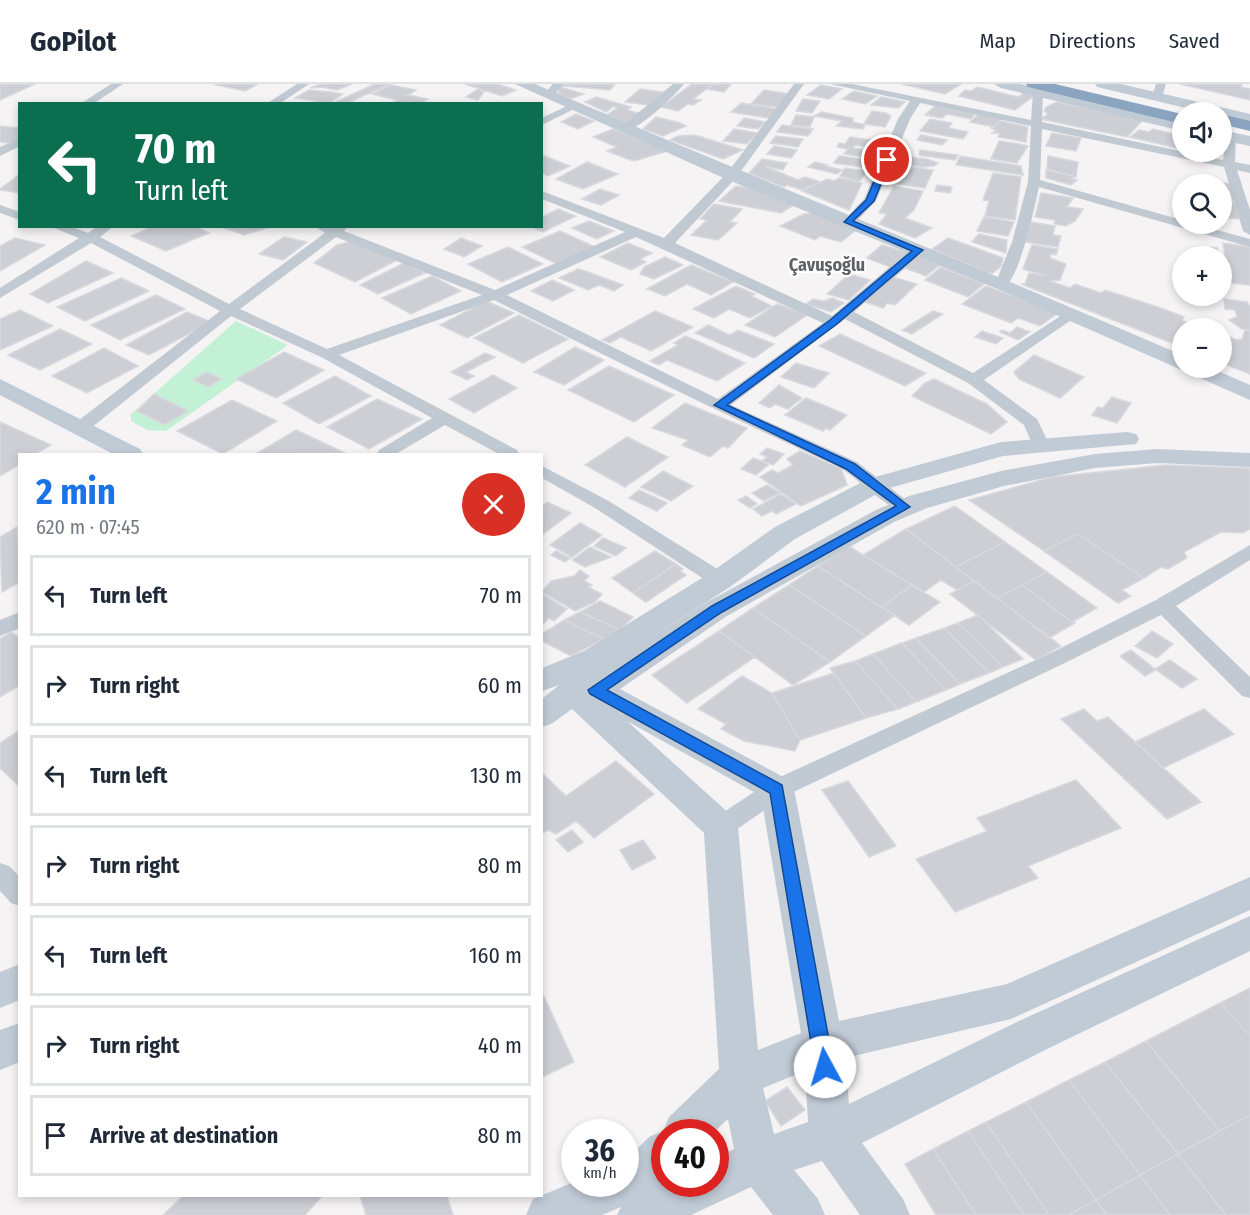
<!DOCTYPE html>
<meta charset="utf-8">
<style>
:root{--surface:#fff;--page:#f6f6f7;--text:#1f2937;--muted:#747a83;--line:#e0e1e3;--accent:#1a73e8}
body{margin:0;font-family:"Fira Sans Condensed",sans-serif;background:var(--page);color:var(--text);height:100vh;display:flex;flex-direction:column;font-size:22px;white-space:nowrap}
*{box-sizing:border-box;margin:0}
p{font-size:20px;color:var(--muted)}
.icon{flex:none;width:33px;height:33px;fill:none;stroke:currentColor;stroke-width:2;stroke-linecap:round;stroke-linejoin:round}
.map{position:relative;flex:1;overflow:hidden}
.side{position:absolute;left:18px;top:369px;width:525px;height:744px;display:flex;flex-direction:column;background:var(--surface);border-radius:0px;box-shadow:0 3px 9px #0003}
.side>*{flex:none}
.guide{position:absolute;left:18px;top:18px;width:525px;height:126px;border-radius:0px;box-shadow:0 3px 9px #0003;background:#0b6e4f;color:#fff;overflow:hidden}
.tools{position:absolute;left:1172px;top:18px;display:grid;gap:12px}
.tools a{display:grid;place-items:center;width:60px;height:60px;border-radius:50%;background:var(--surface);box-shadow:0 3px 9px #0003;font-size:30px}
.speed{position:absolute;left:561px;top:1035px;display:flex;gap:12px;font-size:30px;font-weight:700;text-align:center}
.speed>*{display:grid;place-content:center;width:78px;height:78px;border-radius:50%;background:var(--surface);box-shadow:0 3px 9px #0003;line-height:1}
.speed small{font-size:15px;font-weight:400}
.speed .limit{border:9px solid #d22;background:#fff;color:#111}
.pin{position:absolute;display:grid;place-items:center;width:51px;height:51px;color:#fff;margin:-26px;border:3px solid #fff;border-radius:50%;box-shadow:0 2px 6px #0007}
.me{position:absolute;width:66px;margin:-33px;rotate:354deg;stroke-linejoin:round;filter:drop-shadow(0 0 4px #0008)}
.turn{display:flex;align-items:center;gap:21px;height:126px;padding:0 18px;font-size:27px}
.turn .icon{width:78px;height:78px;stroke-width:2.5}
.turn b{display:block;font-size:42px;line-height:51px}
.round{display:grid;place-items:center;flex:none;width:63px;height:63px;border-radius:32px;background:var(--page)}
.summary{display:flex;align-items:center;justify-content:space-between;height:102px;padding:0 18px}
h1{font-size:36px;font-weight:700;line-height:45px;color:var(--accent)}
ul{padding:0;list-style:none}
li{display:flex;align-items:center;gap:18px;height:81px;margin:0 12px 9px;padding:0 6px;border:3px solid var(--line);border-radius:0px}
li div{flex:1}
li b{display:block;font-size:22px}
li em{font-style:normal}
header{display:flex;align-items:center;gap:36px;box-sizing:border-box;height:84px;padding:0 30px;background:var(--surface);border-bottom:2px solid var(--line)}
header strong{font-size:28px}
nav{display:flex;gap:33px;margin-inline-start:auto;font-size:21px}
.map>svg:first-child{display:block}
.green{fill:#c3f1d5}
.building{fill:#cdcfd5;stroke:#d7d9de;stroke-width:1.5}
.lines{fill:none;stroke-linecap:round;stroke-linejoin:round}
.street{fill:#c1cad2;fill-rule:evenodd}
.secondary{fill:#c1cbd6;fill-rule:evenodd}
.highway{fill:#8ba5c1;fill-rule:evenodd}
.route{fill:#1a73e8;stroke:#114b97;stroke-width:1.5}
.labels{text-anchor:middle;stroke-width:4.5;stroke-linejoin:round;paint-order:stroke}
.far-district-label{font-size:18px;font-weight:bold;fill:#5f6368;stroke:#fff}
</style>
<header>
<strong>GoPilot</strong>
<nav><a>Map</a><a>Directions</a><a>Saved</a></nav>
</header>
<div class="map">
<svg width="1250" height="1131" viewBox="0 0 1250 1131">
<rect width="100%" height="100%" fill="#f5f3f3"/>
<path class="green" d="M236,237L288,261L166,347L147,346L131,337V330Z"/>
<path class="building" d="M0,0H35L0,16Z
M218,0H258L245,7L216,1Z
M321,0H352L337,6L322,3L310,4Z
M375,0H390L345,20H331Z
M465,0H497L516,6L502,12Z
M565,0H615L610,6L563,2Z
M692,0H713L693,15L701,16L693,21L688,20L678,27L661,23Z
M714,0H731L724,8L707,5Z
M901,0H961L945,10Z
M1180,0H1242L1241,3L1250,5V16Z
M391,1L416,6L408,11L428,15L419,20H390L397,16L372,10Z
M821,1L842,5L829,15L807,11Z
M560,3L584,10L570,15L558,9Z
M977,3L1018,13L1024,9L1035,11L1015,26L959,12L965,6L971,7Z
M478,5L484,8L478,16L466,13Z
M640,5L663,8L649,21L625,18Z
M309,6L330,8L343,10L329,19L295,14Z
M764,6L789,10L777,23L751,20Z
M854,7L877,12L865,20L842,15Z
M596,13L631,23L627,26L641,30L626,39L607,31L617,24L614,22L606,28L585,18Z
M881,13L905,18L898,24L871,21Z
M803,15L820,17L812,29L796,27Z
M1057,18L1143,36L1127,53L1041,35L1048,30L1044,27L1046,23Z
M741,19L777,25L769,34L731,28Z
M935,22L975,30L971,35L947,30L942,34L925,31Z
M872,27L886,29L891,32L885,43L864,40Z
M822,28L853,34V38L865,41L863,45L836,42L842,37L814,32Z
M576,30L594,37L578,45L561,38Z
M979,30L1002,35L994,43L970,38Z
M796,31L814,33L810,43L791,41Z
M656,33L680,39L686,42L663,52L643,45Z
M744,34L765,38L758,45L737,42Z
M930,35L952,39L948,44L968,48L963,55L920,47Z
M1001,37L1028,43L1026,58L998,53L1000,49H992L996,46L991,44Z
M782,41L813,45L808,52L777,48Z
M0,42L20,44V55L11,59L0,58Z
M613,45L668,67L634,77L625,74L607,67L617,63L593,53Z
M734,45L757,49L747,60L723,57Z
M1153,45L1182,52V65L1130,53L1139,46L1149,48Z
M1052,49L1081,54L1076,67L1046,62Z
M695,51L743,66L723,75L670,56L678,52Z
M921,51L947,56L942,61L917,56Z
M776,52L803,55L798,63L770,59Z
M850,53L879,57L875,64L855,61L853,64L874,67L870,74L844,70L848,65L837,63L839,59L845,60Z
M999,57L1013,59L1028,62L1017,79L991,75Z
M774,62L797,66L791,74L767,70Z
M920,66L958,71L955,76L919,71Z
M542,71L570,82L548,92L542,89Z
M839,72L871,76L867,84L834,79Z
M960,72L1021,82L1023,91L956,81Z
M1048,72L1078,78L1076,93L1047,85Z
M910,73L927,75L938,79L934,82L923,83L905,80Z
M762,75L787,79L783,86L764,82L798,96L805,93L821,98L802,106L787,101L784,103L749,89Z
M587,78L618,90L583,105L556,95Z
M815,78L827,81L825,82L842,86L837,90L808,83Z
M905,82L933,86L925,104L896,100Z
M845,84L867,87L859,98L840,92Z
M1046,86L1074,92L1072,95L1077,96L1071,101L1046,94Z
M993,89L1021,93L1015,136L985,132L989,117L983,116Z
M20,90V109L0,106V105Z
M839,94L862,99L849,126L802,107L827,95L834,97Z
M1205,97L1232,100L1234,118L1221,116V100H1205Z
M937,101L952,103L950,109L935,107Z
M736,102L750,104L794,121L781,129L719,117Z
M894,102L923,107L914,126L905,134L932,144L915,154L879,140L887,130L879,129Z
M600,105L619,111L601,121L582,115Z
M1041,109L1073,114L1067,123L1083,125L1075,137L1066,142L1054,140L1055,136L1035,133Z
M1221,117L1236,120L1239,135L1221,133Z
M714,120L742,125L730,138L737,139L718,156L691,151L707,136L700,135Z
M558,125L576,132L543,148L530,142H542V133Z
M813,129L856,146L841,158L820,152L815,156L780,142L804,130Z
M984,133L1014,138L1008,152L977,147Z
M589,137L614,147L597,155L572,144Z
M1031,138L1055,142L1053,151L1061,152L1058,163L1025,158Z
M154,142H194L209,149L166,167L131,152Z
M219,142H269L270,143L244,151Z
M560,147L595,163L557,180L522,163Z
M979,150L1007,156L1006,169L972,158Z
M284,153L307,158L283,176L259,170Z
M15,154L45,161L0,187V162Z
M461,154L482,162L464,173L444,165Z
M948,154L1003,174L1001,182L993,189H988L932,165Z
M352,157L399,175L355,198L314,179L337,161Z
M628,159L652,169L640,175L646,178L631,186L600,173Z
M1223,159L1250,163V201L1229,199Z
M882,161L907,168L890,183L867,174Z
M1032,161L1058,165L1056,171L1051,170L1050,174L1066,180L1060,196L1050,197L1070,204L1075,200L1101,209L1105,206L1158,223L1184,233L1182,237L1208,244H1182V263L1021,200H1025L1029,189L1046,192L1023,185Z
M508,163L543,180L502,198L468,180Z
M1195,163L1217,164L1218,172L1193,168Z
M917,172L940,181L926,192L905,184Z
M665,173L683,181L654,195L640,190L644,183Z
M86,177L113,189L48,219L30,210Z
M404,179L425,189L378,210L360,201Z
M691,181L733,198L711,211L687,200L665,212L647,205Z
M941,183L984,200L968,213L925,196Z
M578,185L585,187L623,201L614,207L599,201L588,206L559,194Z
M849,190L870,196L849,216L827,210Z
M432,192L461,207L411,230L382,214Z
M889,192L917,200L895,221L887,219L883,224L862,217Z
M121,194L149,207L85,237L57,223Z
M552,196L574,206L553,217L531,207Z
M736,202L755,210L751,212L772,222L750,234L729,225L714,234L693,225Z
M986,202L1058,229L1040,242L1018,234L1011,239L962,220Z
M156,211L185,225L120,256L91,241Z
M832,214L844,219L831,228L806,220L813,215L824,217Z
M1224,215L1247,218L1250,223V246L1242,245L1229,236L1237,233L1235,226L1225,225Z
M486,217L514,229L467,254L440,241Z
M777,220L807,231L775,253L745,241Z
M20,226L53,242L0,266V235Z
M655,227L693,243L651,267L621,253L610,259L602,256Z
M933,227L943,230L912,250L902,246Z
M187,228L211,238L149,271L126,261Z
M519,231L568,255L523,279L474,254Z
M708,241L730,251L738,246L774,260L754,274L695,249Z
M1017,243L1030,248L1018,256L1000,248L1002,246L1010,249Z
M60,245L92,260L40,286L8,271Z
M1245,246L1250,247V290L1221,279V249L1236,256L1242,255Z
M982,247L1003,254L996,260L975,253Z
M840,250L926,289L905,302L819,262Z
M685,252L695,256L745,279L717,297L667,276L659,281L650,277L678,261L674,259Z
M575,263L604,276L564,301L534,288Z
M104,264L138,282L87,309L52,292Z
M284,268L324,286L276,314L236,295Z
M485,269L495,273L466,288L474,292L467,296L451,288Z
M1034,271L1084,293L1060,314L1019,295L1014,288Z
M796,279L829,289L814,304L781,293Z
M609,282L674,311L634,338L568,306Z
M206,288L222,295L208,303L193,296Z
M493,291L517,304L474,329L449,315Z
M335,292L371,312L319,340L283,319Z
M934,295L987,320L1007,338L991,350L912,312L925,299Z
M779,301L802,314L788,325L775,320L770,324L759,319Z
M154,310L188,327L165,341L137,327Z
M1112,313L1131,319L1117,339L1092,331L1098,323L1103,324Z
M806,314L847,331L830,346L826,344L823,347L785,331Z
M377,315L422,335L369,365L327,343Z
M232,316L277,337L223,370L177,347Z
M685,319L747,344L728,364L723,362L710,373L682,361L688,356L652,344Z
M0,338L51,361L35,370H20V380L0,392Z
M296,346L345,369L256,370Z
M627,353L668,373L625,403L585,381Z
M767,364L784,370L773,381L762,377L767,373L760,370Z
M800,367L841,384L847,401L801,422L760,393L772,386L778,389L793,381L787,375Z
M753,374L769,380L756,391L741,385Z
M1166,381L1250,384V445L1243,449L1221,448L1184,468L1187,474L1168,485L1161,483L1144,494L1078,450L1044,467L969,416L1052,393Z
M663,387L693,402L671,417L641,403Z
M767,401L780,409L764,417L752,409Z
M639,406L667,419L657,427L629,414Z
M781,410L796,420L776,430L772,427L762,432L753,425Z
M746,412L757,420L750,424L738,416Z
M547,418L571,429L542,451V422Z
M955,422L1005,458L956,483L906,445Z
M580,439L602,451L572,473L550,461Z
M17,443L20,498L2,508L0,453Z
M906,445L956,483L974,497L957,506L941,496L924,508L863,471Z
M1078,450L1144,494L1122,506L1131,512L1118,519L1044,467Z
M603,454L626,464L616,472L594,462Z
M1005,458L1047,488L997,514L956,483Z
M849,462L863,471L912,501L881,523L818,482Z
M590,463L611,473L585,483L572,476Z
M556,467L570,474L565,478L551,471Z
M655,467L676,480L633,509L612,494Z
M676,480L683,485L680,487L686,491L646,518L633,509Z
M818,482L881,523L895,531L866,552L789,501Z
M580,486L589,492L584,497L592,501L588,503L602,510L595,518L575,527L542,508L551,497L574,492Z
M1047,488L1097,524L1072,538L1022,501Z
M974,497L1061,562L1036,576L950,510Z
M789,501L866,552L830,578L753,524Z
M912,501L940,518L909,541L881,523Z
M1022,501L1072,538L1075,539L1049,554L997,514Z
M542,510L567,525L554,537L549,534L542,541Z
M600,517L633,533L620,546L580,528Z
M753,524L830,578L793,601L719,547Z
M580,528L620,546L604,555L564,536Z
M978,531L1023,575L1003,583L958,539Z
M564,536L604,555L571,572L542,557V550Z
M958,539L1003,583L989,589L944,544Z
M944,544L989,589L960,600L916,554Z
M719,547L755,573L687,619L652,591Z
M1152,547L1173,560L1157,574L1135,562Z
M11,548L20,554V601L0,613V555Z
M916,554L960,600L946,606L902,559Z
M902,559L946,606L916,618L873,570Z
M1131,566L1156,586L1145,592L1120,572Z
M873,570L916,618L898,625L855,577Z
M1170,576L1197,595L1182,604L1155,585Z
M855,577L898,625L866,634L830,584Z
M834,589L866,634L800,656L772,609Z
M742,592L772,609L800,656L795,667L744,657L721,645L726,640L698,625Z
M1084,625L1097,637L1108,633L1201,718L1167,735L1061,635Z
M1204,625L1234,650L1163,684L1135,658Z
M20,646V703L0,684V659Z
M616,677L654,710L594,754L576,737L556,750L549,746L542,749V689L566,712Z
M1076,696L1121,744L1028,782L1038,794L955,828L916,775L987,747L977,734Z
M848,697L896,762L869,773L822,706Z
M572,746L583,758L568,768L556,756Z
M643,756L656,774L632,786L620,766Z
M1250,904V952L1220,919Z
M542,908L574,978L542,993Z
M1220,919L1250,952V1031L1220,1047L1146,957Z
M1146,957L1220,1047L1178,1070L1105,978Z
M1105,978L1178,1070L1140,1091L1069,996Z
M1069,996L1140,1091L1096,1116L1026,1018Z
M787,1003L805,1026L781,1042L765,1017Z
M1026,1018L1096,1116L1068,1131H1049L986,1038Z
M1250,1031V1131H1226L1178,1070Z
M986,1038L1049,1131H1024L968,1047Z
M968,1047L1024,1131H976L933,1065Z
M933,1065L976,1131H936L905,1080Z
M1178,1070L1226,1131H1170L1140,1091Z
M1140,1091L1170,1131H1107L1096,1116Z
M183,1112H322L305,1131H163Z
M360,1112H447L453,1131H366Z
M1096,1116L1107,1131H1068Z"/>
<g class="lines">
<path class="street" d="M111,0H123L93,20H80Z
M297,0H309L279,20H266Z
M553,0H564L553,12H545L544,10Z
M673,0H684C674,12 636,50 621,47V43Z
M794,0H804L736,94L675,159L832,232L913,163H923V169L854,228L973,289L1065,229H1075L1077,232L984,296L1037,335L1049,360L1046,364H1034L1024,341L968,299L845,235L731,321L857,378L910,419L913,423L910,427C891,432 855,390 835,381C720,329 607,273 494,216L339,271L517,366L519,370H499L445,341L396,370H377L379,366L432,334L321,273L231,232L86,348H74L72,344L74,340L220,227L91,159L0,214V204L79,154L49,142H70L88,149L98,142H114L100,153L229,220L325,149L314,142H348L344,147L495,206L625,148L542,115V107L664,154L728,88ZM336,153L482,211L327,265L240,225ZM636,153L823,239L718,315L507,211Z
M830,0H852L1031,36L1033,9L1038,6L1043,9L1042,38L1223,76L1226,53L1236,51L1235,78L1250,81V89L1237,86L1250,126V151L1243,147L1224,83L1042,45L1040,96L1182,136V140H1195L1250,155V163L1039,103C1035,121 1019,200 1002,204L997,203L995,200L1012,158L1028,98L1031,42L920,19L910,35L876,117L853,141L848,142L842,138L864,115L898,35L910,17Z
M1156,0H1166L1162,13L1157,16L1152,13Z
M571,20L580,22L542,41V34Z
M20,54V62L0,72V63Z
M0,121L20,128V136L0,129Z
M542,382L607,416L727,491L730,496L727,501H713L595,424L542,394Z
M1250,461V476L1176,522L1250,593V614L1242,612L1161,531L1067,578L785,712L730,750L721,753L712,750L709,743L712,736L769,698L1053,568L1156,516Z
M20,528V544L0,552V536Z
M0,779L9,782L20,793V822L11,819L0,807Z"/>
<path class="secondary" d="M515,0H535C750,92 967,178 1182,271V284H1211L1250,301V316L995,204L726,95Z
M994,0H1020L1182,37V47L1001,4Z
M1095,0H1121L1250,30V40L1221,33V28H1203L1097,3Z
M1221,46L1250,52V62L1221,56Z
M0,295L140,365L143,370H113L0,311Z
M1127,348L1136,350L1139,355L1136,360L1003,372L886,405L795,455L730,503L606,582L707,518L876,426L909,412L1001,387L1095,370L1157,365L1250,369V383L1157,379L1095,384L1004,402L927,424L894,438L727,532L620,605L789,696L794,705L839,937L1007,900L1250,793V826L1011,935L845,974L849,1020L1019,937L1250,832V867L1047,965L862,1059L903,1115L910,1131H860L822,1077L794,1086L818,1115L825,1131H773L751,1103L691,1131H617L621,1123L602,1131H526L533,1115L574,1098L626,1100V1076L649,1053L663,1047L669,1033L719,985L704,749L572,625L553,639L542,643V615L559,601L542,607V584L584,567L710,489L775,443L868,395L1001,358ZM627,637L761,712L801,949L758,966L738,743L733,733ZM805,987L808,1038L774,1050L763,1004ZM728,1035L734,1065L716,1074V1100H664V1048H714Z
M20,880V916L0,924V888Z
M20,939V978L0,986V946Z"/>
<path class="highway" d="M1026,0H1055L1182,30V40L1028,3Z
M1221,30L1250,37V47L1221,40Z"/>
</g>
<path class="route" d="M887,73L891,76L874,117L853,137L923,166L837,240L727,321L855,380L910,423L722,528L607,606L782,701L834,983L831,990L825,992L818,990L815,983L770,709L590,610L588,606L712,522L896,422L846,385L714,321L830,236L912,167L844,138L866,116L883,76Z"/>
<g class="labels">
<g class="far-district-label">
<text x="827" y="187">Çavuşoğlu</text>
</g>
</g>
</svg>
<div class="tools">
<a><svg class="icon" aria-label="sound" viewBox="0 0 24 24"><path d="M4 9h4l5-4v14l-5-4H4zM17 9q2 3 0 6"/></svg></a>
<a><svg class="icon" aria-label="search" viewBox="0 0 24 24"><circle cx="10" cy="10" r="6"/><path d="M15 15l6 6"/></svg></a>
<a>+</a>
<a>−</a>
</div>
<div class="speed"><div>36<small>km/h</small></div><div class="limit">40</div></div>
<div class="pin" style="left:887px;top:76px;background:#d93025"><svg class="icon" aria-label="arrive" viewBox="0 0 24 24"><path d="M6 21V4h12l-3 4 3 4H6"/></svg></div>
<svg class="me" style="left:825px;top:983px" viewBox="-20 -20 40 40"><circle r="19" fill="#fff"/><path d="M0-13L10 11 0 6-10 11z" fill="#1a73e8"/></svg>
<div class="guide">
<div class="turn"><svg class="icon" aria-label="left" viewBox="0 0 24 24"><path d="M17 20v-9H6M10 6l-5 5 5 5"/></svg><div><b>70 m</b>Turn left</div></div>
</div>
<section class="side">
<div class="summary"><div><h1>2 min</h1><p>620 m · 07:45</p></div><a class="round" style="background:#d93025;color:#fff"><svg class="icon" aria-label="close" viewBox="0 0 24 24"><path d="M6 6l12 12M18 6L6 18"/></svg></a></div>
<ul>
<li><svg class="icon" aria-label="left" viewBox="0 0 24 24"><path d="M17 20v-9H6M10 6l-5 5 5 5"/></svg><div><b>Turn left</b></div><em>70 m</em></li>
<li><svg class="icon" aria-label="right" viewBox="0 0 24 24"><path d="M7 20v-9h11M14 6l5 5-5 5"/></svg><div><b>Turn right</b></div><em>60 m</em></li>
<li><svg class="icon" aria-label="left" viewBox="0 0 24 24"><path d="M17 20v-9H6M10 6l-5 5 5 5"/></svg><div><b>Turn left</b></div><em>130 m</em></li>
<li><svg class="icon" aria-label="right" viewBox="0 0 24 24"><path d="M7 20v-9h11M14 6l5 5-5 5"/></svg><div><b>Turn right</b></div><em>80 m</em></li>
<li><svg class="icon" aria-label="left" viewBox="0 0 24 24"><path d="M17 20v-9H6M10 6l-5 5 5 5"/></svg><div><b>Turn left</b></div><em>160 m</em></li>
<li><svg class="icon" aria-label="right" viewBox="0 0 24 24"><path d="M7 20v-9h11M14 6l5 5-5 5"/></svg><div><b>Turn right</b></div><em>40 m</em></li>
<li><svg class="icon" aria-label="arrive" viewBox="0 0 24 24"><path d="M6 21V4h12l-3 4 3 4H6"/></svg><div><b>Arrive at destination</b></div><em>80 m</em></li>
</ul>
</section>
</div>
